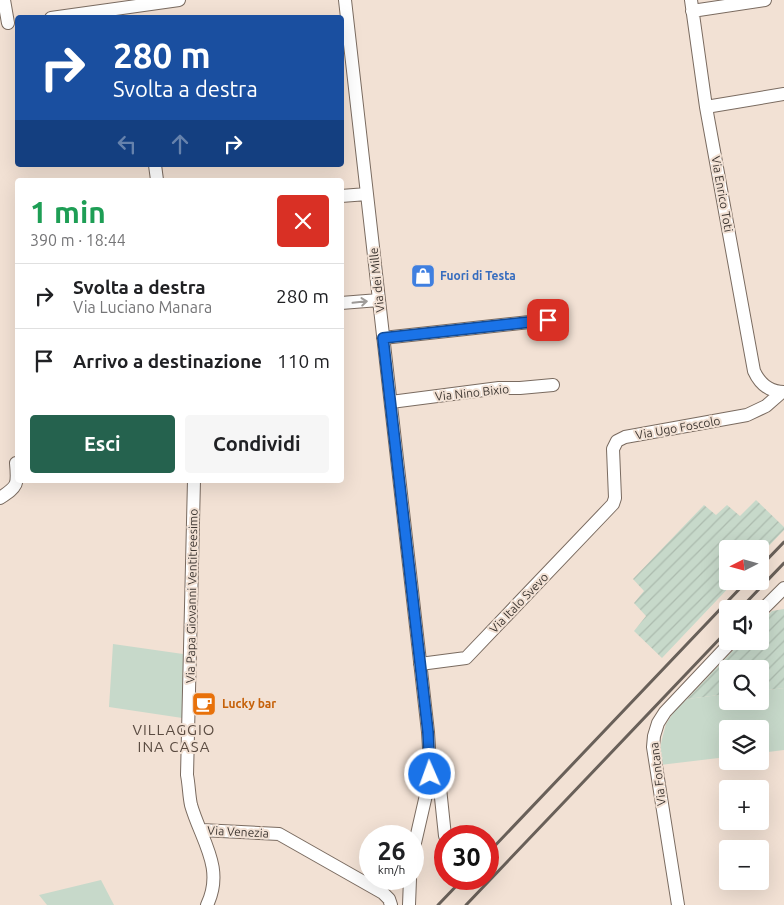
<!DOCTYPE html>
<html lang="it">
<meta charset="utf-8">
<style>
:root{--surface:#fff;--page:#f6f6f6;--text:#202124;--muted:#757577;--line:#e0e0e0;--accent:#25624e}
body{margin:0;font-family:Ubuntu,sans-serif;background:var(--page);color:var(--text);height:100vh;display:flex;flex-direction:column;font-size:19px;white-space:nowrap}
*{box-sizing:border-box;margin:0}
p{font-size:16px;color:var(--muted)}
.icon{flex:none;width:28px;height:28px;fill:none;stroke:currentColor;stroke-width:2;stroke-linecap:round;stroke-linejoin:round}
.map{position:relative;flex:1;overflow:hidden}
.drawer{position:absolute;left:15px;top:178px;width:329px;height:305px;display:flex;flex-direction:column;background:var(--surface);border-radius:5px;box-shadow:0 5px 20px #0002}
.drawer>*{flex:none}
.top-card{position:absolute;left:15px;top:15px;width:329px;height:152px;border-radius:5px;box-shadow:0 5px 20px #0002;background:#1a4fa0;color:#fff;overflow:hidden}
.needle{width:32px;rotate:264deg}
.fabs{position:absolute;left:719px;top:540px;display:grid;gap:10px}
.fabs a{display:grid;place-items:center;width:50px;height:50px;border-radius:5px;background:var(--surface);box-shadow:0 5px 20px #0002;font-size:25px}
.speed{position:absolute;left:359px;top:825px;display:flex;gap:10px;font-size:25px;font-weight:700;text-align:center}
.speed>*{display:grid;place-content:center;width:65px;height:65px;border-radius:50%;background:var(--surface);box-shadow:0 5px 20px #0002;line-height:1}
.speed small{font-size:12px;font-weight:400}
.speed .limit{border:8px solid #d22;background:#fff;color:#111}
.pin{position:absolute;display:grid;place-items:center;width:42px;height:42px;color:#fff;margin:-21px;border-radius:10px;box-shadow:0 2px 8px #0006}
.me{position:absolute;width:55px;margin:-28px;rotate:358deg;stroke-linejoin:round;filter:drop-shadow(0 0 4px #0008)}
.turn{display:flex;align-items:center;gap:18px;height:105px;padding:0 15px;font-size:22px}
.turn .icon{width:65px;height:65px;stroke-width:2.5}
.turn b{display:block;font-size:35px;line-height:42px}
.lanes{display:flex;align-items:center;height:48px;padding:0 15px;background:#0003;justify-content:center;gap:25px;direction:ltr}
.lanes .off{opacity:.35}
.round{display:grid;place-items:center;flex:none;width:52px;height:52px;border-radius:5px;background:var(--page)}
.head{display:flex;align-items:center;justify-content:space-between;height:85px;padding:0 15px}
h1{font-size:30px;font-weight:700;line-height:38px;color:#1e9e55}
.primary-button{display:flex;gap:10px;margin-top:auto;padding:10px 15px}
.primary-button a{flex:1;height:58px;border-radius:5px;background:var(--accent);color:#fff;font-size:20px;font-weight:700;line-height:58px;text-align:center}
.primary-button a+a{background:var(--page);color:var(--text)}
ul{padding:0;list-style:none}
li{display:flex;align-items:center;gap:15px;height:65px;padding:0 15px;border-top:1px solid var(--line)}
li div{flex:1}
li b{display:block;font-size:19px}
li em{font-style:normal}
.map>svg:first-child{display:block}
.green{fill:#c7d9ca}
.garden{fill:url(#garden-furrows)}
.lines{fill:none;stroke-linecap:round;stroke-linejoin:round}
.minor-casing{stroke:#7a6b60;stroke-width:14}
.minor{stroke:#fff;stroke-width:12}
.rail{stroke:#696059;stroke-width:3}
.oneway{stroke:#9f9c99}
.route-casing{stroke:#114b97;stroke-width:12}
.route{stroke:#1a73e8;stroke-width:9}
.labels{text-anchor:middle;stroke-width:4;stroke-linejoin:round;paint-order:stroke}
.street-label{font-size:12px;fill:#3f3833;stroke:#f2e1d4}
.shop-label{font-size:12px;font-weight:bold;fill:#366cbe;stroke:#f2e1d4;text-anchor:start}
.food-label{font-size:12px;font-weight:bold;fill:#c56008;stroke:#f2e1d4;text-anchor:start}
.quarter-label{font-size:15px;letter-spacing:1px;fill:#5a4b41;stroke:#f2e1d4}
</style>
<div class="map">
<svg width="784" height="905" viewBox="0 0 784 905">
<defs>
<pattern id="garden-furrows" width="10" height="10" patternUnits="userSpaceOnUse" patternTransform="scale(1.25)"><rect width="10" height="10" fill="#c7d9ca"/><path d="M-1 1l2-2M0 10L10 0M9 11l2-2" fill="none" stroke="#acbbae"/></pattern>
</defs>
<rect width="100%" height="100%" fill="#f2e1d4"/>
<path class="green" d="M113,644L190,655L189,719L109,707Z
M784,688V750L760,753V729H728L727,757L660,765L659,754L662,739L666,724L675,710L687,699L727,694L728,701H760V691Z
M101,880L114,905H47L39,895Z"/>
<path class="garden" d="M756,500L784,527V530L760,555V549H728V581H735L662,658L634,631L646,616L634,603L644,591L633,579L704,505L716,515L727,505L740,516Z
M784,609V688L760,691V669H728L727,694L687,699L742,641H760V623L772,611Z"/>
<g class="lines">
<defs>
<path id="minor" d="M4,0L8,23
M345,0L428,732L430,764L429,782L412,856
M691,0L706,107L754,371C760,384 769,392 784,392
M692,11L765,0
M51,18L179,0
M706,107L784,94
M155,165L157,180
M341,196L367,194
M341,303L379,300
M383,338L548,320
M391,402L499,388H520L553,385
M194,480L187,775C189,785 189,796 191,805C201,840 225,868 207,905
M0,498C18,486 18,485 16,463H18
M760,612L784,588
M420,664L466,658L613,504L615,498L613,449L617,441L625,437L747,415L766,406L782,392
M431,766L440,788L445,836
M201,830L279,834L383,893L389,899L391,905
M409,905L410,879
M678,905L653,747L654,736L658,723L665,712L732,641"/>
</defs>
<use href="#minor" class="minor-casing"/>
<use href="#minor" class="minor"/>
<path class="rail" d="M760,567L784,542
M740,609L784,563
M488,853L747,581
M438,905L463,879
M466,905L728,630"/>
</g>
<defs><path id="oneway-shaft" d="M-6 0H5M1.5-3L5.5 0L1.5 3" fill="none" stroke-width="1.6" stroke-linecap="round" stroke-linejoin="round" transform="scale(1.25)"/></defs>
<use class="oneway" href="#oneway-shaft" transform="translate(360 302) rotate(-6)"/>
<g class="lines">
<defs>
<path id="route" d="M430,774L428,732L383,338L548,320"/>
</defs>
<use href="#route" class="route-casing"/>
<use href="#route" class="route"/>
</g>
<defs>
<symbol id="shop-square" viewBox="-11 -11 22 22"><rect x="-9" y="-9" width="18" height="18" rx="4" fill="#3f7fe0" stroke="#f2e1d4"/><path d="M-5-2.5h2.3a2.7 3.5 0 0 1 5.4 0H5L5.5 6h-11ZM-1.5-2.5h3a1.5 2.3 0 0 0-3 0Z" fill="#fff"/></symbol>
<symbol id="cafe-square" viewBox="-11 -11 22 22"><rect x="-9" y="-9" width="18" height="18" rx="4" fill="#e8710a" stroke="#f2e1d4"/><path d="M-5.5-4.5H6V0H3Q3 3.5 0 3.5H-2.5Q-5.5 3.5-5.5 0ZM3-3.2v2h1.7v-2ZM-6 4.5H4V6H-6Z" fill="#fff"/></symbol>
</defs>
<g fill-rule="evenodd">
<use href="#shop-square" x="409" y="262" width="28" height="28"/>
<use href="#cafe-square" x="190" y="690" width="28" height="28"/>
</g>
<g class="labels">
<g class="street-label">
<text transform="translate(722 194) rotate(80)" y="4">Via Enrico Toti</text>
<text transform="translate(377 280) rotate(-96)" y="4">Via dei Mille</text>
<text transform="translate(472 393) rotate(-6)" y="4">Via Nino Bixio</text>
<text transform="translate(678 428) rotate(-10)" y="4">Via Ugo Foscolo</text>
<text transform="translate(192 596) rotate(-89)" y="4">Via Papa Giovanni Ventitreesimo</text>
<text transform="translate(519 603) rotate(-46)" y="4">Via Italo Svevo</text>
<text transform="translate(658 774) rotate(-97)" y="4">Via Fontana</text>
<text transform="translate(238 832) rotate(3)" y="4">Via Venezia</text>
</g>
<g class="shop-label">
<text x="440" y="280">Fuori di Testa</text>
</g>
<g class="food-label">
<text x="222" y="708">Lucky bar</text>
</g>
<g class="quarter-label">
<text x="174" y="735">VILLAGGIO<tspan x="174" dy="17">INA CASA</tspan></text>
</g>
</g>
</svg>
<div class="fabs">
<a><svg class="needle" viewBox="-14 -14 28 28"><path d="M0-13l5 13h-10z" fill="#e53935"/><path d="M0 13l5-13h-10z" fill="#757577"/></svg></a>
<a><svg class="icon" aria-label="sound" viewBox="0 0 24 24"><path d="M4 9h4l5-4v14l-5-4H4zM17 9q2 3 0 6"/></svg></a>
<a><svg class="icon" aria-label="search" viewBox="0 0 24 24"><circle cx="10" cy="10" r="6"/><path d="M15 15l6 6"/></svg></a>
<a><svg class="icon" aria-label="layers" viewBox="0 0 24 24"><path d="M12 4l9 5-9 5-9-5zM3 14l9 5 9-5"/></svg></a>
<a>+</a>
<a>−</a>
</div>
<div class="speed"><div>26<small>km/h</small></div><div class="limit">30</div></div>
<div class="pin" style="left:548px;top:320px;background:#d93025"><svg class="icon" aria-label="arrive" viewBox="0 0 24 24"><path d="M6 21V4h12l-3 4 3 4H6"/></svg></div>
<svg class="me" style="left:430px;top:774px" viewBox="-20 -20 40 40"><circle r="17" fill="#1a73e8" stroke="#fff" stroke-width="3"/><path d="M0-11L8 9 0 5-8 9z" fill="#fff"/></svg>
<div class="top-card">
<div class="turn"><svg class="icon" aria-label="right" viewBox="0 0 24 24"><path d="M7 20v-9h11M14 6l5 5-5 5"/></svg><div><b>280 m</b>Svolta a destra</div></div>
<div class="lanes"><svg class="icon off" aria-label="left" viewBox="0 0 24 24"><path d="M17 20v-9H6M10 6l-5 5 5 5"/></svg><svg class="icon off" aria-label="ahead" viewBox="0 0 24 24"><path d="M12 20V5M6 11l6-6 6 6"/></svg><svg class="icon" aria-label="right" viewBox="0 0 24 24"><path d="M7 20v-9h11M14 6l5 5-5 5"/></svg></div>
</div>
<section class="drawer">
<div class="head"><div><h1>1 min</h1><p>390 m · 18:44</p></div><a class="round" style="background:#d93025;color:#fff"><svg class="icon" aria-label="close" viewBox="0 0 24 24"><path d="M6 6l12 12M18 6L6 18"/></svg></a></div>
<ul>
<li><svg class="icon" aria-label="right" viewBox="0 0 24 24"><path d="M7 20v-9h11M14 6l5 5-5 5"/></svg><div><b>Svolta a destra</b><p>Via Luciano Manara</p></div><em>280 m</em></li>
<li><svg class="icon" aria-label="arrive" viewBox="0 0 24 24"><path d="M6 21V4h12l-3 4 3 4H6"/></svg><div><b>Arrivo a destinazione</b></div><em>110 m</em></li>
</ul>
<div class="primary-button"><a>Esci</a><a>Condividi</a></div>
</section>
</div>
